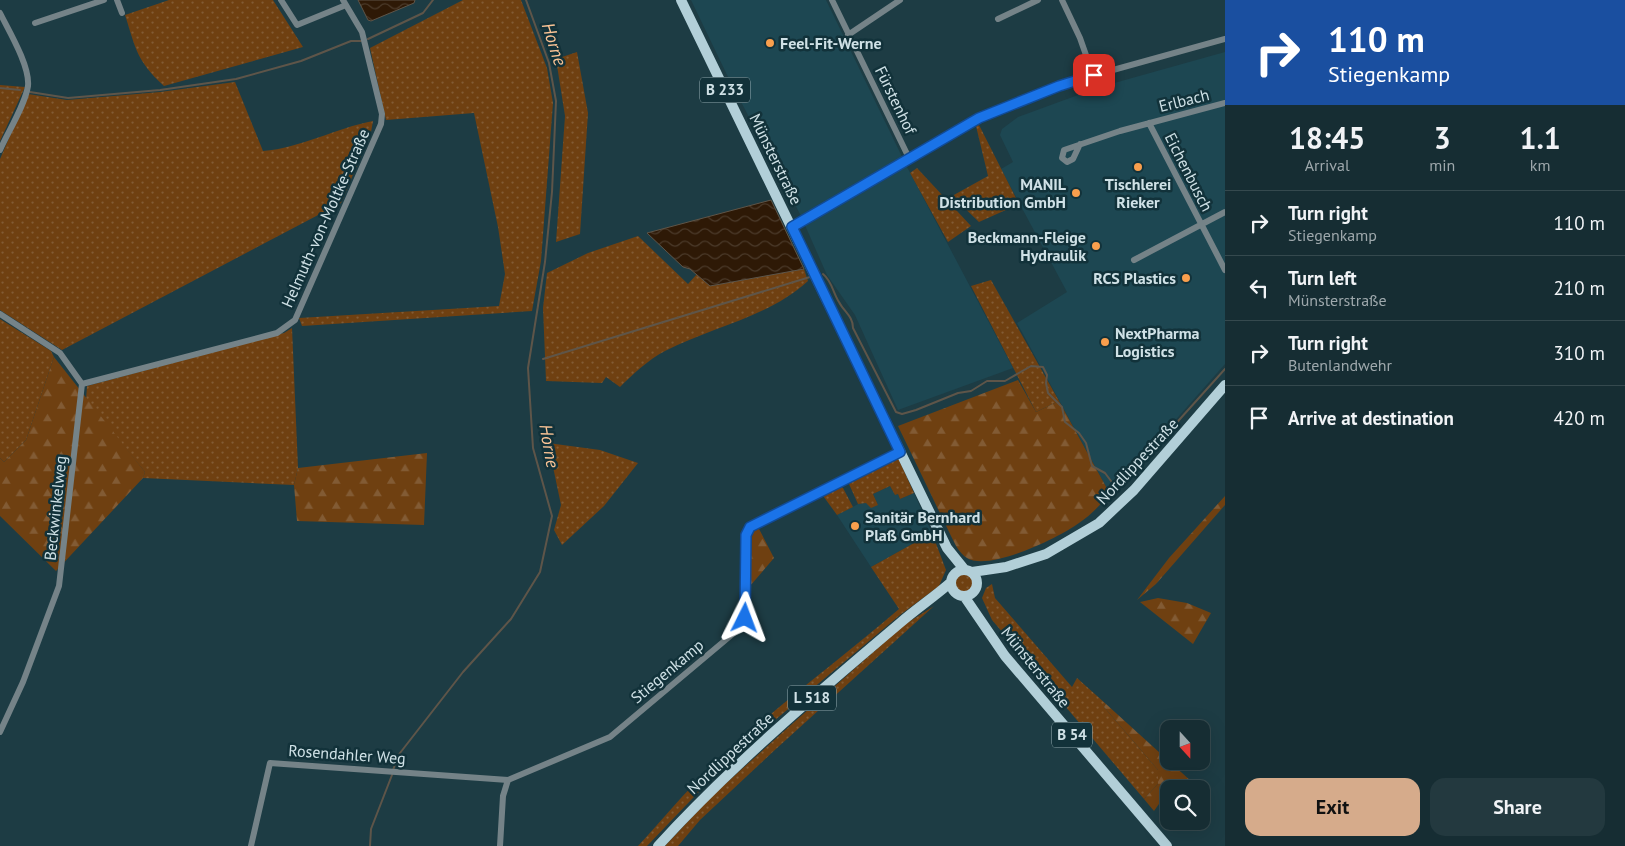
<!DOCTYPE html>
<meta charset="utf-8">
<style>
:root{--surface:#162d33;--page:#23393f;--text:#f1f3f6;--muted:#9ea8ac;--line:#35494e;--accent:#d6ab8b}
body{margin:0;font-family:"PT Sans",sans-serif;background:var(--page);color:var(--text);height:100vh;display:flex;flex-direction:column;font-size:19px;white-space:nowrap}
*{box-sizing:border-box;margin:0}
p{font-size:16px;color:var(--muted)}
.icon{flex:none;width:28px;height:28px;fill:none;stroke:currentColor;stroke-width:2;stroke-linecap:round;stroke-linejoin:round}
.map{position:relative;flex:1;overflow:hidden}
.details{display:flex;flex-direction:column;background:var(--surface);width:400px}
.details>*{flex:none}
.top-card{background:#1a4fa0;color:#fff;overflow:hidden}
.needle{width:32px;rotate:159deg}
.buttons{position:absolute;left:1160px;top:720px;display:grid;gap:10px}
.buttons a{display:grid;place-items:center;width:50px;height:50px;border-radius:10px;background:var(--surface);box-shadow:0 5px 20px #0002,0 0 0 1px var(--line);font-size:25px}
.pin{position:absolute;display:grid;place-items:center;width:42px;height:42px;color:#fff;margin:-21px;border-radius:10px;box-shadow:0 2px 8px #0006}
.me{position:absolute;width:55px;margin:-28px;rotate:3deg;stroke-linejoin:round;filter:drop-shadow(0 0 4px #0008)}
.turn{display:flex;align-items:center;gap:18px;height:105px;padding:0 20px;font-size:22px}
.turn .icon{width:65px;height:65px;stroke-width:2.5}
.turn b{display:block;font-size:35px;line-height:42px}
.eta{display:flex;justify-content:space-evenly;align-items:center;height:85px;text-align:center}
.eta b{font-size:30px;font-weight:700;line-height:35px}
.action{display:flex;gap:10px;margin-top:auto;padding:10px 20px}
.action a{flex:1;height:58px;border-radius:15px;background:var(--accent);color:#111;font-size:20px;font-weight:700;line-height:58px;text-align:center}
.action a+a{background:var(--page);color:var(--text)}
ul{padding:0;list-style:none}
li{display:flex;align-items:center;gap:15px;height:65px;padding:0 20px;border-top:1px solid var(--line)}
li div{flex:1}
li b{display:block;font-size:19px}
li em{font-style:normal}
main{display:flex;flex:1;min-height:0}
.map>svg:first-child{display:block}
.built{fill:#1d4752}
.grass{fill:url(#grass-dots)}
.forest{fill:url(#forest-firs)}
.water{fill:url(#water-waves);stroke:#5e5549}
.lines{fill:none;stroke-linecap:round;stroke-linejoin:round}
.stream{stroke:#5e5549;stroke-width:2}
.minor{stroke:#758388;stroke-width:6}
.primary{stroke:#b2cfd8;stroke-width:10}
.route-casing{stroke:#114b97;stroke-width:12}
.route{stroke:#1a73e8;stroke-width:9}
.poi-dot{fill:#f99f4d;stroke:#12323a;stroke-width:2}
.labels{text-anchor:middle;stroke-width:5;stroke-linejoin:round;paint-order:stroke}
.shield{fill:#12323a;stroke:#96acb2;stroke-width:1}
.shield-label{font-size:15px;font-weight:bold;fill:#cfe1e6}
.poi-label{font-size:16px;font-weight:bold;fill:#cfe1e6;stroke:#12323a;text-anchor:start}
.street-label{font-size:16px;fill:#cfe1e6;stroke:#12323a}
.water-label{font-size:18px;font-style:italic;fill:#fbc496;stroke:#12323a}
</style>
<main>
<div class="map">
<svg width="1225" height="846" viewBox="0 0 1225 846">
<defs>
<pattern id="grass-dots" width="8" height="8" patternUnits="userSpaceOnUse" patternTransform="scale(1.25)"><rect width="8" height="8" fill="#6f4011"/><path d="M2 2h.1M6 6h.1" fill="none" stroke="#825b34" stroke-width="1.8" stroke-linecap="round"/></pattern>
<pattern id="forest-firs" width="22" height="20" patternUnits="userSpaceOnUse" patternTransform="scale(1.25)"><rect width="22" height="20" fill="#6f4011"/><path d="M5 1l3.5 6h-7zM16 11l3.5 6h-7z" fill="#825b34"/></pattern>
<pattern id="water-waves" width="16" height="10" patternUnits="userSpaceOnUse" patternTransform="scale(1.25)"><rect width="16" height="10" fill="#2e1906"/><path d="M0 5q4-4 8 0t8 0" fill="none" stroke="#4b3a2a"/></pattern>
</defs>
<rect width="100%" height="100%" fill="#1d3c44"/>
<path class="built" d="M691,0H826L907,167L1013,368L898,410L855,315L827,275L800,214L729,79Z
M1225,52V364L1110,494L1017,323L1067,292L1001,169L1013,162L1000,135L1002,129L1018,117L1100,87Z
M890,486L895,495L898,494L900,499L914,493L932,533L871,567L837,515L862,502L878,505L873,494Z"/>
<path class="grass" d="M169,0H273L303,47L164,86C136,60 136,49 125,15Z
M463,0H521L547,68L553,103L541,261L532,311L302,326L299,318L499,306L505,274L498,227L474,113L386,120L370,48Z
M577,52L588,113L580,234L556,242L565,116L556,59Z
M235,82L263,151C301,148 336,128 373,121L371,132L341,203L62,350L0,310V159L28,94L67,100L160,92Z
M0,85L25,87L0,141Z
M979,125L1019,204L979,222L952,196L988,176L976,126Z
M917,168L971,226L948,242L910,173Z
M638,236L688,284L697,274L710,286L804,269L808,281C769,317 712,327 665,351C648,360 633,374 620,387L606,377L602,383L546,381L543,308L547,273L588,253Z
M991,280L1059,401L1036,412L971,286Z
M0,319L51,351L54,357L26,440L4,462L0,458Z
M292,328L298,468L294,485L143,478L145,472L86,400L87,386L284,333Z
M548,443L600,450L638,463L604,506L562,545L554,530L561,505Z
M893,459L899,460L914,493L900,499L898,494L895,495L890,486L873,494L878,505L871,508L866,503L858,504L849,484L850,480Z
M839,485L843,488L853,507L837,515L821,493Z
M932,533L946,570L939,586L900,615L736,753L647,846H638C662,820 685,792 710,768C770,711 837,662 899,609L871,567Z
M953 583a11 11 0 1 1 22 0a11 11 0 1 1-22 0Z
M992,584L995,598L1072,687L1077,678L1106,704L1104,707L1158,770V784L1144,799L992,620L982,598L986,588Z
M934,606L777,748L700,820L678,846H665L712,796L783,732L904,625Z"/>
<path class="forest" d="M54,357L145,472L143,478L56,571L0,516V458L4,462L26,440Z
M1018,380L1036,412L1059,401L1110,494C1100,505 1091,515 1079,523C1060,537 989,572 967,558C959,553 955,544 951,536L898,426Z
M427,453L424,525L297,521L294,485L298,468Z
M1225,496V505L1156,584L1137,600L1169,558Z
M757,525L774,558L750,586V536Z
M1158,598L1187,603L1211,613L1193,644L1140,602Z
M1106,704L1192,782L1188,789H1179L1173,784L1154,811L1144,799L1158,784V770L1104,707Z"/>
<path class="water" d="M358,0H415L414,3L371,21L368,20Z
M771,200L804,269L710,286L690,269L683,267L647,233Z"/>
<g class="lines">
<path class="stream" d="M368,39L423,13L433,0
M0,88L20,90
M30,92L68,98L160,90L236,79L301,61L351,41H361
M823,274C832,281 833,293 839,302C844,312 853,316 853,328L896,412L902,414L916,410L958,393L971,391L987,381H1005L1031,366L1043,367L1047,375L1046,383L1048,393L1062,407L1065,422L1079,433L1086,443L1092,466L1105,473L1117,489L1225,369
M543,359L810,277
M393,770L400,753L463,672L511,619L540,572L552,516L533,448L528,368L545,262L552,192L556,101L549,63L526,0
M370,846L371,829L392,775"/>
<path class="minor" d="M117,0L122,13
M281,0L297,25L346,5
M832,0L909,158
M1062,0L1080,38L1093,75
M0,13C9,31 30,66 28,86C25,105 8,132 0,150
M998,19L1038,0
M35,23L104,0
M848,35L900,0
M1149,123L1225,270
M1080,144L1073,159L1067,162L1062,158L1064,150L1120,131L1225,103
M792,227L979,119L1059,85L1225,39
M1134,260L1225,212
M0,314L60,353L82,384L59,586L23,682L0,732
M82,384L277,333L295,320L381,124L382,114L362,32L343,0
M251,846L270,763L508,780
M500,846L503,796L508,780L610,737L741,627L746,613V535L750,527L900,452"/>
<path class="primary" d="M681,0L947,548L964,569
M951 583a13 13 0 1 1 26 0a13 13 0 1 1-26 0Z
M972,572L1006,567L1046,554L1099,523L1134,490L1225,385
M964,596L1005,656L1167,846
M658,846C732,765 816,694 900,623C916,609 934,597 950,583"/>
</g>
<g class="lines">
<defs>
<path id="route" d="M745,618L746,535L750,527L900,452L792,227L979,118L1059,86L1094,75"/>
</defs>
<use href="#route" class="route-casing"/>
<use href="#route" class="route"/>
</g>
<g class="poi-dot">
<circle cx="770" cy="43" r="5"/>
<circle cx="1138" cy="167" r="5"/>
<circle cx="1076" cy="193" r="5"/>
<circle cx="1096" cy="246" r="5"/>
<circle cx="1186" cy="278" r="5"/>
<circle cx="1105" cy="342" r="5"/>
<circle cx="855" cy="526" r="5"/>
</g>
<g class="labels">
<g class="shield">
<rect x="700" y="77.5" width="50" height="25" rx="4"/>
<rect x="788" y="685.5" width="48" height="25" rx="4"/>
<rect x="1052" y="722.5" width="40" height="25" rx="4"/>
</g>
<g class="shield-label">
<text x="725" y="95">B 233</text>
<text x="812" y="703">L 518</text>
<text x="1072" y="740">B 54</text>
</g>
<g class="poi-label">
<text x="780" y="49">Feel-Fit-Werne</text>
<text x="1066" y="190" text-anchor="end">MANIL<tspan x="1066" dy="18">Distribution GmbH</tspan></text>
<text x="1138" y="190" text-anchor="middle">Tischlerei<tspan x="1138" dy="18">Rieker</tspan></text>
<text x="1086" y="243" text-anchor="end">Beckmann-Fleige<tspan x="1086" dy="18">Hydraulik</tspan></text>
<text x="1176" y="284" text-anchor="end">RCS Plastics</text>
<text x="1115" y="339">NextPharma<tspan x="1115" dy="18">Logistics</tspan></text>
<text x="865" y="523">Sanitär Bernhard<tspan x="865" dy="18">Plaß GmbH</tspan></text>
</g>
<g class="street-label">
<text transform="translate(896 100) rotate(64)" y="6">Fürstenhof</text>
<text transform="translate(1184 100) rotate(-14)" y="6">Erlbach</text>
<text transform="translate(776 159) rotate(64)" y="6">Münsterstraße</text>
<text transform="translate(1189 172) rotate(63)" y="6">Eichenbusch</text>
<text transform="translate(325 218) rotate(-66)" y="6">Helmuth-von-Moltke-Straße</text>
<text transform="translate(1137 461) rotate(-47)" y="6">Nordlippestraße</text>
<text transform="translate(55 508) rotate(-84)" y="6">Beckwinkelweg</text>
<text transform="translate(1036 667) rotate(51)" y="6">Münsterstraße</text>
<text transform="translate(667 671) rotate(-40)" y="6">Stiegenkamp</text>
<text transform="translate(730 753) rotate(-43)" y="6">Nordlippestraße</text>
<text transform="translate(347 754) rotate(4)" y="6">Rosendahler Weg</text>
</g>
<g class="water-label">
<text transform="translate(554 44) rotate(72)" y="6">Horne</text>
<text transform="translate(549 446) rotate(80)" y="6">Horne</text>
</g>
</g>
</svg>
<div class="buttons">
<a><svg class="needle" viewBox="-14 -14 28 28"><path d="M0-13l5 13h-10z" fill="#e53935"/><path d="M0 13l5-13h-10z" fill="#9ea8ac"/></svg></a>
<a><svg class="icon" aria-label="search" viewBox="0 0 24 24"><circle cx="10" cy="10" r="6"/><path d="M15 15l6 6"/></svg></a>
</div>
<div class="pin" style="left:1094px;top:75px;background:#d93025"><svg class="icon" aria-label="arrive" viewBox="0 0 24 24"><path d="M6 21V4h12l-3 4 3 4H6"/></svg></div>
<svg class="me" style="left:745px;top:618px" viewBox="-20 -20 40 40"><path d="M0-17L14 15 0 8-14 15z" fill="#1a73e8" stroke="#fff" stroke-width="4"/></svg>
</div>
<section class="details">
<div class="top-card">
<div class="turn"><svg class="icon" aria-label="right" viewBox="0 0 24 24"><path d="M7 20v-9h11M14 6l5 5-5 5"/></svg><div><b>110 m</b>Stiegenkamp</div></div>
</div>
<div class="eta">
<div><b>18:45</b><p>Arrival</p></div>
<div><b>3</b><p>min</p></div>
<div><b>1.1</b><p>km</p></div>
</div>
<ul>
<li><svg class="icon" aria-label="right" viewBox="0 0 24 24"><path d="M7 20v-9h11M14 6l5 5-5 5"/></svg><div><b>Turn right</b><p>Stiegenkamp</p></div><em>110 m</em></li>
<li><svg class="icon" aria-label="left" viewBox="0 0 24 24"><path d="M17 20v-9H6M10 6l-5 5 5 5"/></svg><div><b>Turn left</b><p>Münsterstraße</p></div><em>210 m</em></li>
<li><svg class="icon" aria-label="right" viewBox="0 0 24 24"><path d="M7 20v-9h11M14 6l5 5-5 5"/></svg><div><b>Turn right</b><p>Butenlandwehr</p></div><em>310 m</em></li>
<li><svg class="icon" aria-label="arrive" viewBox="0 0 24 24"><path d="M6 21V4h12l-3 4 3 4H6"/></svg><div><b>Arrive at destination</b></div><em>420 m</em></li>
</ul>
<div class="action"><a>Exit</a><a>Share</a></div>
</section>
</main>
